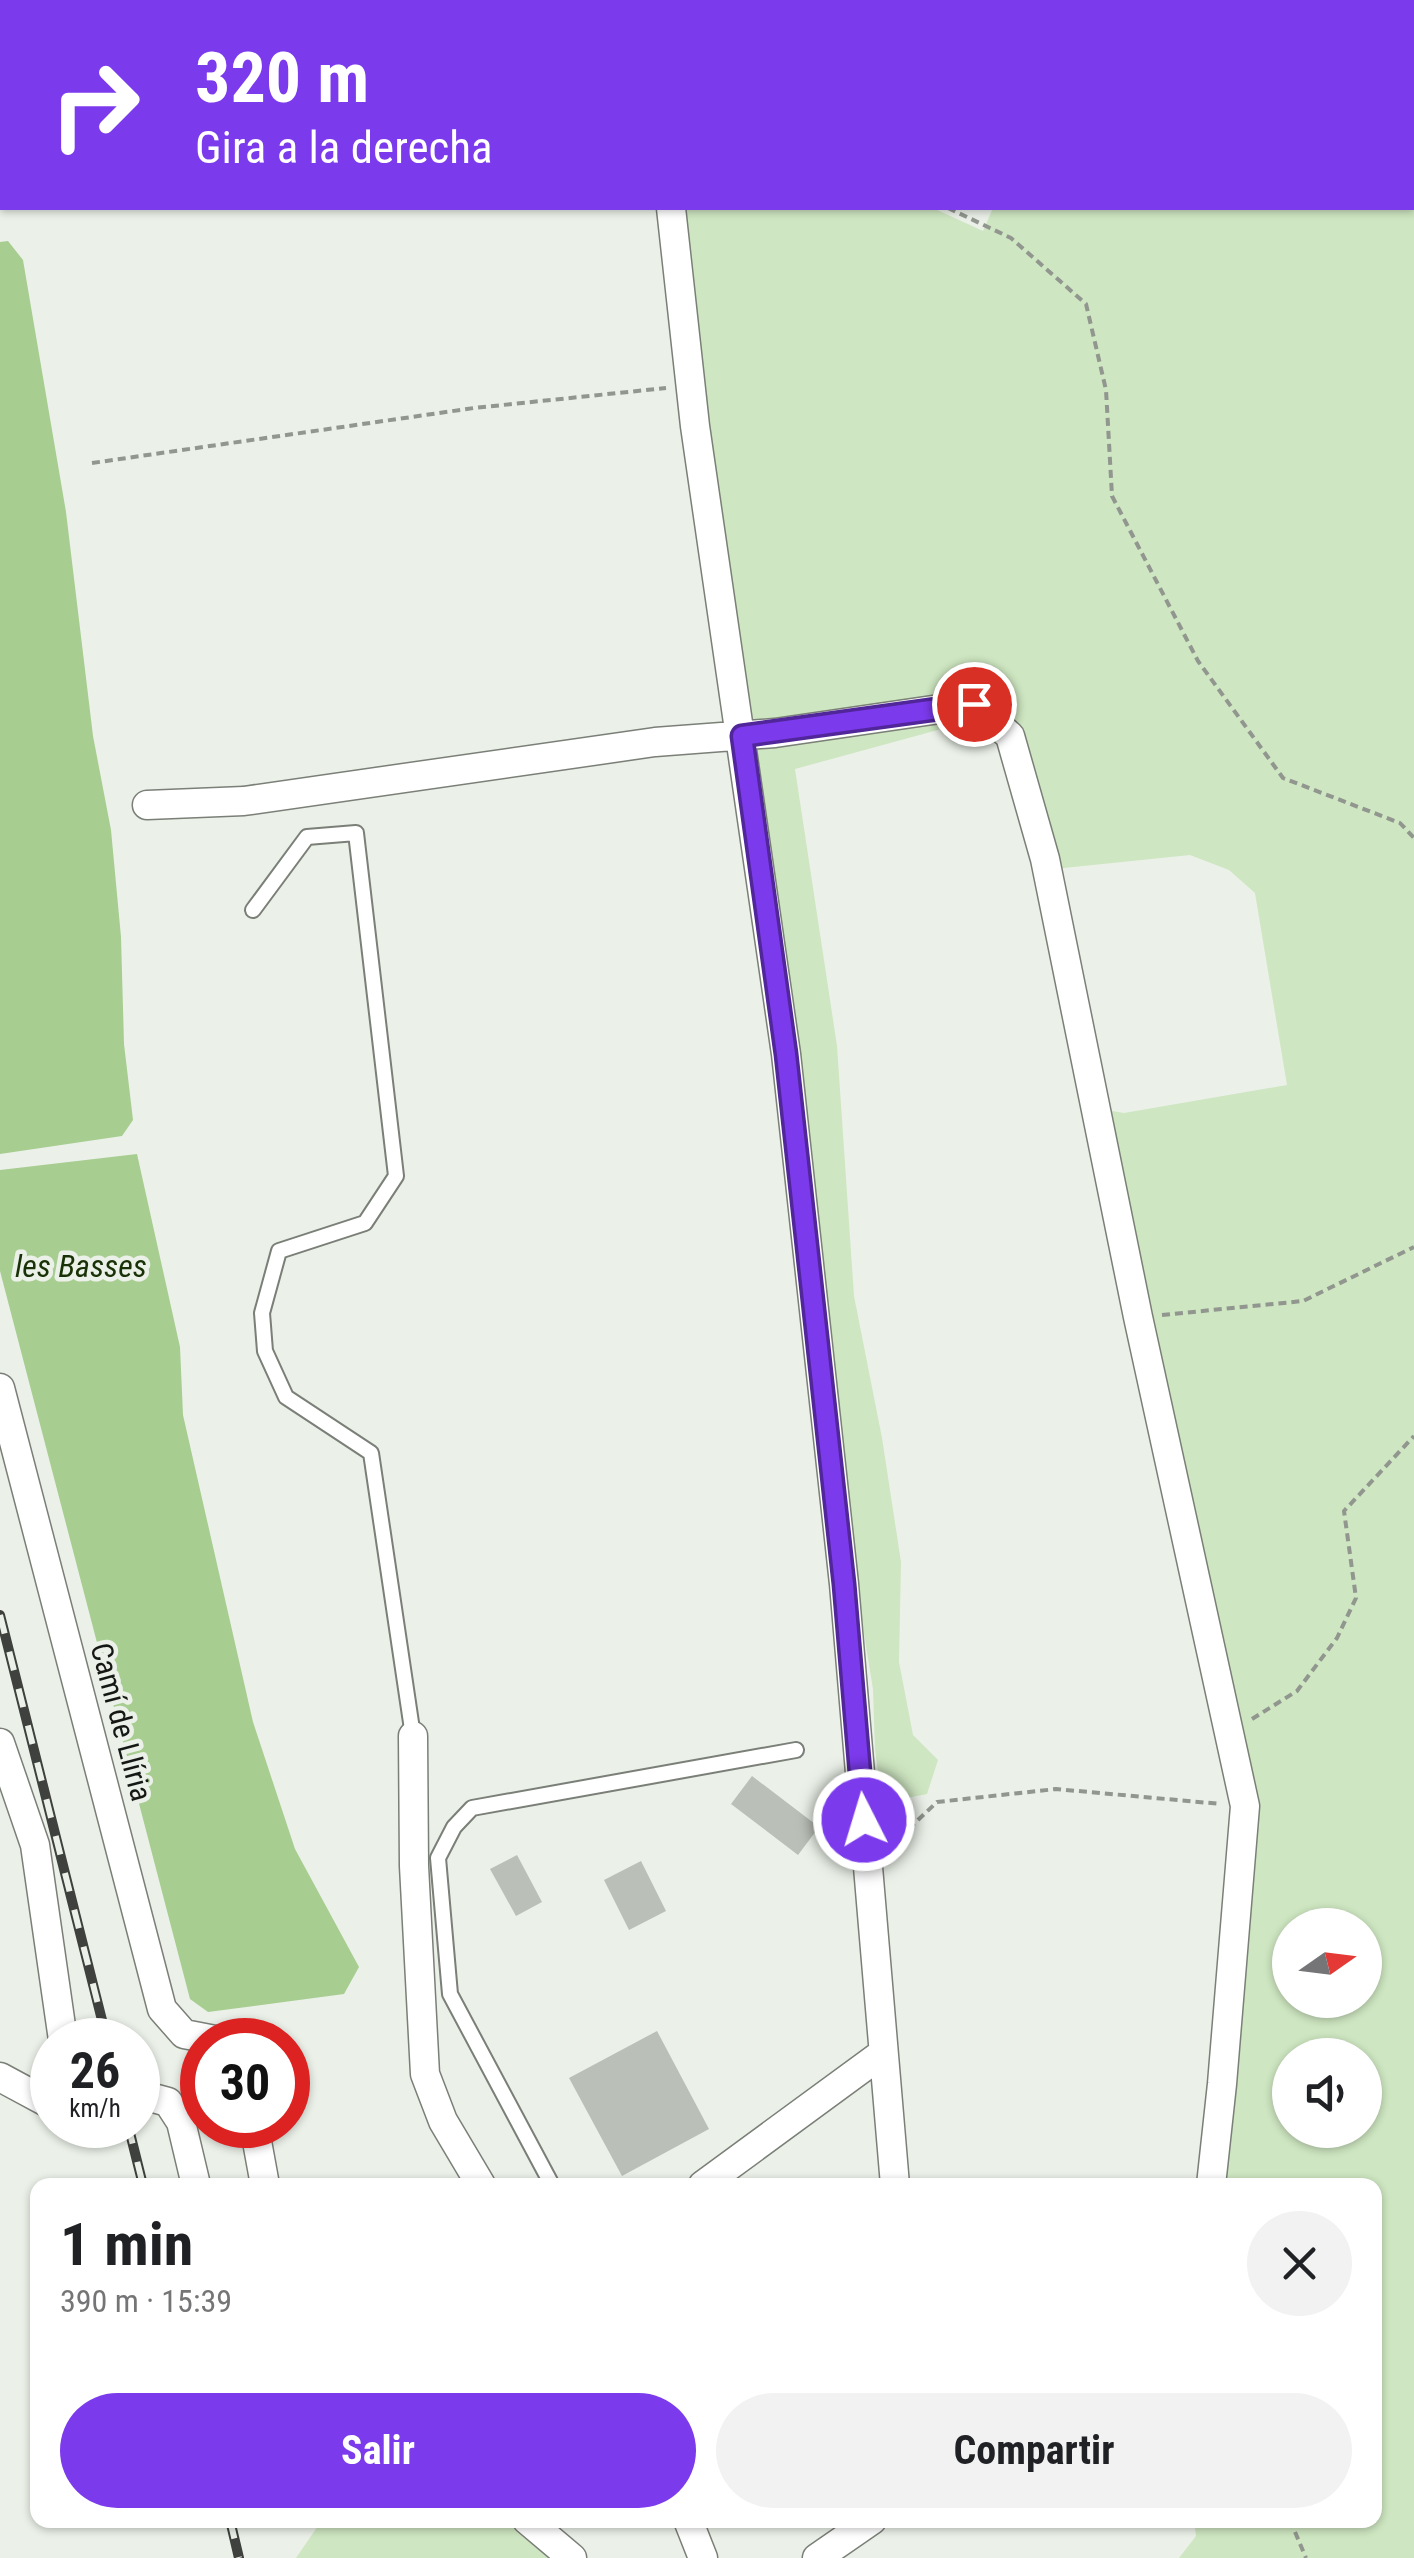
<!DOCTYPE html>
<html lang="es">
<meta charset="utf-8">
<style>
:root{--surface:#fff;--page:#f2f2f2;--text:#202124;--muted:#757577;--accent:#7c3aed}
body{margin:0;font-family:"Roboto Condensed",sans-serif;background:var(--page);color:var(--text);height:100vh;display:flex;flex-direction:column;font-size:38px;white-space:nowrap}
*{box-sizing:border-box;margin:0}
p{font-size:32px;color:var(--muted)}
.icon{flex:none;width:55px;height:55px;fill:none;stroke:currentColor;stroke-width:2;stroke-linecap:round;stroke-linejoin:round}
.map{position:relative;flex:1;overflow:hidden}
.details{position:absolute;left:30px;top:2178px;width:1352px;height:350px;display:flex;flex-direction:column;background:var(--surface);border-radius:20px;box-shadow:0 2px 8px #0004}
.details>*{flex:none}
.banner{position:absolute;left:0px;top:0px;width:1415px;height:210px;box-shadow:0 2px 8px #0004;background:#7c3aed;color:#fff;overflow:hidden}
.needle{width:65px;rotate:76deg}
.tools{position:absolute;left:1272px;top:1908px;display:grid;gap:20px}
.tools a{display:grid;place-items:center;width:110px;height:110px;border-radius:50%;background:var(--surface);box-shadow:0 2px 8px #0004;font-size:50px}
.speed{position:absolute;left:30px;top:2018px;display:flex;gap:20px;font-size:50px;font-weight:700;text-align:center}
.speed>*{display:grid;place-content:center;width:130px;height:130px;border-radius:50%;background:var(--surface);box-shadow:0 2px 8px #0004;line-height:1}
.speed small{font-size:25px;font-weight:400}
.speed .limit{border:15px solid #d22;background:#fff;color:#111}
.pin{position:absolute;display:grid;place-items:center;width:85px;height:85px;color:#fff;margin:-42px;border:5px solid #fff;border-radius:50%;box-shadow:0 2px 10px #0007}
.me{position:absolute;width:110px;margin:-55px;rotate:355deg;stroke-linejoin:round;filter:drop-shadow(0 0 8px #0008)}
.turn{display:flex;align-items:center;gap:35px;height:210px;padding:0 30px;font-size:45px}
.turn .icon{width:130px;height:130px;stroke-width:2.5}
.turn b{display:block;font-size:70px;line-height:85px}
.round{display:grid;place-items:center;flex:none;width:105px;height:105px;border-radius:52px;background:var(--page)}
.overview{display:flex;align-items:center;justify-content:space-between;height:170px;padding:0 30px}
h1{font-size:60px;font-weight:700;line-height:75px}
.action{display:flex;gap:20px;margin-top:auto;padding:20px 30px}
.action a{flex:1;height:115px;border-radius:60px;background:var(--accent);color:#fff;font-size:40px;font-weight:700;line-height:115px;text-align:center}
.action a+a{background:var(--page);color:var(--text)}
.map>svg:first-child{display:block}
.green{fill:#cee6c1;fill-rule:evenodd}
.water{fill:#a7cd91}
.building{fill:#babfb7}
.lines{fill:none;stroke-linecap:round;stroke-linejoin:round}
.lane-casing{stroke:#7a7f77;stroke-width:18}
.street-casing{stroke:#7a7f77;stroke-width:31}
.path{stroke:#91968f;stroke-width:4;stroke-dasharray:8 5;stroke-linecap:butt}
.lane{stroke:#fff;stroke-width:14}
.street{stroke:#fff;stroke-width:28}
.rail-casing{stroke:#3e413d;stroke-width:10}
.rail{stroke:#ebf1e8;stroke-width:6;stroke-dasharray:19;stroke-linecap:butt}
.route-casing{stroke:#51269a;stroke-width:25}
.route{stroke:#7c3aed;stroke-width:18}
.labels{text-anchor:middle;stroke-width:9;stroke-linejoin:round;paint-order:stroke}
.street-label{font-size:30px;fill:#151714;stroke:#ebf1e8}
.water-label{font-size:32px;font-style:italic;fill:#193106;stroke:#ebf1e8}
</style>
<div class="map">
<svg width="1414" height="2558" viewBox="0 0 1414 2558">
<rect width="100%" height="100%" fill="#ebf1e8"/>
<path class="green" d="M628,0H829L828,2Z
M1085,0H1414V2558H1179L1196,2536L1194,2520H1375V2185H1211L1245,1806L1095,1108L1124,1113L1287,1085L1255,893L1229,870L1190,855L1054,869L1010,736L956,725L795,769L837,1046L854,1296L882,1438L901,1562L899,1662L913,1735L938,1760L927,1794L882,1803L875,1749L873,1689L855,1579L668,208H933L983,231L993,208H1412V2ZM1290,1925H1365V2000H1290ZM1290,2055H1365V2130H1290Z
M322,2520H512L559,2558H296Z"/>
<path class="water" d="M8,241L23,260L66,512L93,736L111,830L121,937L124,1044L133,1120L122,1136L0,1154V242Z
M137,1154L180,1347L183,1415L253,1722L295,1849L359,1967L344,1994L208,2012L190,1999L0,1271V1170Z"/>
<path class="building" d="M752,1776L819,1827L798,1855L731,1804Z
M517,1855L542,1902L516,1916L490,1869Z
M641,1861L666,1911L629,1930L604,1880Z
M657,2031L709,2129L622,2176L569,2078Z"/>
<g class="lines">
<defs>
<path id="lane" d="M253,910L307,837L356,833L396,1176L365,1223L279,1251L262,1313L265,1351L286,1397L371,1453L413,1736
M552,2185L450,1994L438,1858L454,1827L472,1808L796,1750"/>
<path id="street" d="M674,2V0
M982,2L983,0
M671,208L695,426L786,1054L844,1584L895,2185
M147,805L244,801L655,742L775,733L974,704L1010,736L1045,859L1138,1317L1245,1806L1222,2084L1211,2185
M0,1388L162,2009L184,2034L215,2040
M413,1736L414,1866L425,2074L443,2121L481,2185
M0,1743L35,1845L63,2040
M0,2077L52,2105
M138,2098L146,2096L168,2102L181,2122L196,2185
M254,2125L265,2185
M703,2185L883,2053
M527,2520L572,2558
M688,2520L703,2558
M817,2558L872,2520"/>
</defs>
<use href="#lane" class="lane-casing"/>
<use href="#street" class="street-casing"/>
<path class="path" d="M0,61L2,63
M948,208L1011,238L1086,304L1106,390L1112,496L1198,661L1283,778L1400,823L1414,838
M92,463L474,408L666,388
M1162,1315L1303,1301L1414,1247
M1252,1719L1297,1691L1337,1638L1356,1598L1344,1511L1414,1436
M894,1850L900,1837L937,1802L1056,1789L1221,1804
M1290,2520L1306,2558"/>
<use href="#lane" class="lane"/>
<use href="#street" class="street"/>
<defs>
<path id="rail" d="M0,1615L107,2040
M128,2125L143,2185
M230,2520L239,2558"/>
</defs>
<use href="#rail" class="rail-casing"/>
<use href="#rail" class="rail"/>
</g>
<g class="lines">
<defs>
<path id="route" d="M864,1820L844,1584L786,1054L742,736L974,704"/>
</defs>
<use href="#route" class="route-casing"/>
<use href="#route" class="route"/>
</g>
<g class="labels">
<g class="street-label">
<text transform="translate(121 1722) rotate(75)" y="10">Camí de Llíria</text>
</g>
<g class="water-label">
<text x="81" y="1277">les Basses</text>
</g>
</g>
</svg>
<div class="tools">
<a><svg class="needle" viewBox="-14 -14 28 28"><path d="M0-13l5 13h-10z" fill="#e53935"/><path d="M0 13l5-13h-10z" fill="#757577"/></svg></a>
<a><svg class="icon" aria-label="sound" viewBox="0 0 24 24"><path d="M4 9h4l5-4v14l-5-4H4zM17 9q2 3 0 6"/></svg></a>
</div>
<div class="speed"><div>26<small>km/h</small></div><div class="limit">30</div></div>
<div class="pin" style="left:974px;top:704px;background:#d93025"><svg class="icon" aria-label="arrive" viewBox="0 0 24 24"><path d="M6 21V4h12l-3 4 3 4H6"/></svg></div>
<svg class="me" style="left:864px;top:1820px" viewBox="-20 -20 40 40"><circle r="17" fill="#7c3aed" stroke="#fff" stroke-width="3"/><path d="M0-11L8 9 0 5-8 9z" fill="#fff"/></svg>
<div class="banner">
<div class="turn"><svg class="icon" aria-label="right" viewBox="0 0 24 24"><path d="M7 20v-9h11M14 6l5 5-5 5"/></svg><div><b>320 m</b>Gira a la derecha</div></div>
</div>
<section class="details">
<div class="overview"><div><h1>1 min</h1><p>390 m · 15:39</p></div><a class="round"><svg class="icon" aria-label="close" viewBox="0 0 24 24"><path d="M6 6l12 12M18 6L6 18"/></svg></a></div>
<div class="action"><a>Salir</a><a>Compartir</a></div>
</section>
</div>
